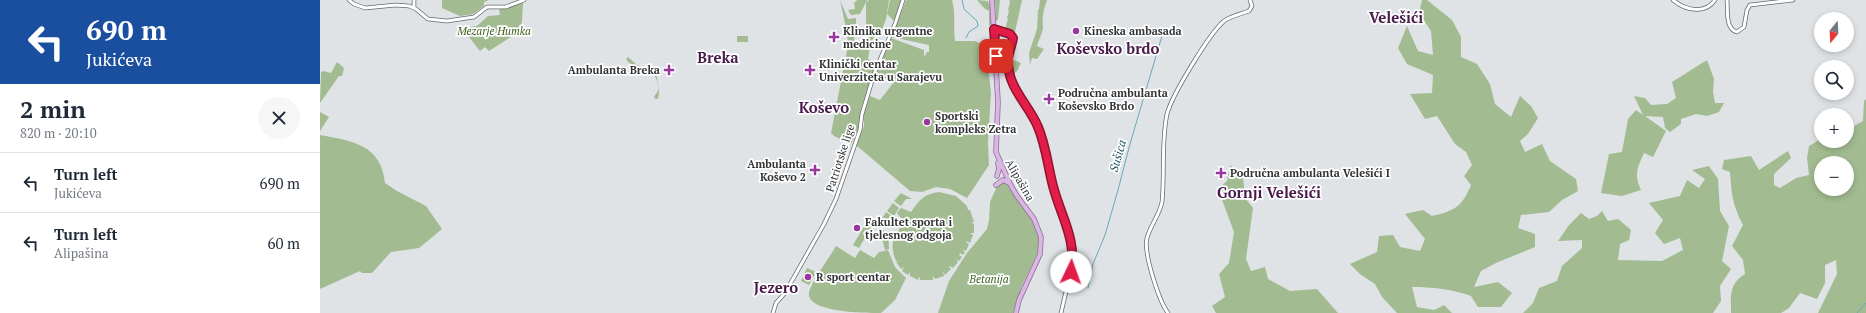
<!DOCTYPE html>
<meta charset="utf-8">
<style>
:root{--surface:#fff;--page:#f6f6f7;--text:#1f2937;--muted:#747a83;--line:#e0e1e3}
body{margin:0;font-family:"PT Serif",serif;background:var(--page);color:var(--text);height:100vh;display:flex;flex-direction:column;font-size:15px;white-space:nowrap}
*{box-sizing:border-box;margin:0}
p{font-size:13px;color:var(--muted)}
.icon{flex:none;width:22px;height:22px;fill:none;stroke:currentColor;stroke-width:2;stroke-linecap:round;stroke-linejoin:round}
.map{position:relative;flex:1;overflow:hidden}
.details{display:flex;flex-direction:column;background:var(--surface);width:320px}
.details>*{flex:none}
.guide{background:#1a4fa0;color:#fff;overflow:hidden}
.needle{width:26px;rotate:198deg}
.tools{position:absolute;left:1494px;top:12px;display:grid;gap:8px}
.tools a{display:grid;place-items:center;width:40px;height:40px;border-radius:50%;background:var(--surface);box-shadow:0 2px 6px #0003;font-size:20px}
.pin{position:absolute;display:grid;place-items:center;width:34px;height:34px;color:#fff;margin:-17px;border-radius:8px;box-shadow:0 2px 6px #0006}
.me{position:absolute;width:44px;margin:-22px;rotate:3deg;stroke-linejoin:round;filter:drop-shadow(0 0 3px #0008)}
.turn{display:flex;align-items:center;gap:14px;height:84px;padding:0 20px;font-size:18px}
.turn .icon{width:52px;height:52px;stroke-width:2.5}
.turn b{display:block;font-size:28px;line-height:34px}
.round{display:grid;place-items:center;flex:none;width:42px;height:42px;border-radius:21px;background:var(--page)}
.headline{display:flex;align-items:center;justify-content:space-between;height:68px;padding:0 20px}
h1{font-size:24px;font-weight:700;line-height:30px}
ul{padding:0;list-style:none}
li{display:flex;align-items:center;gap:12px;height:60px;padding:0 20px;border-top:1px solid var(--line)}
li div{flex:1}
li b{display:block;font-size:15px}
li em{font-style:normal}
main{display:flex;flex:1;min-height:0}
.map>svg:first-child{display:block}
.green{fill:#a2bb91;fill-rule:evenodd}
.lines{fill:none;stroke-linecap:round;stroke-linejoin:round}
.stream{stroke:#67aab9;stroke-width:1}
.minor-casing{stroke:#65686b;stroke-width:4.5}
.major-casing{stroke:#8e6a98;stroke-width:5.5}
.minor{stroke:#fff;stroke-width:3}
.major{stroke:#d9b8e1;stroke-width:4}
.route-casing{stroke:#92132f;stroke-width:10}
.route{stroke:#e11d48;stroke-width:7}
.poi-dot{fill:#97369d;stroke:#fff;stroke-width:1.5}
.labels{text-anchor:middle;stroke-width:3.5;stroke-linejoin:round;paint-order:stroke}
.park-label{font-size:11px;font-style:italic;fill:#3b5d1b;stroke:#fff}
.poi-label{font-size:11px;font-weight:bold;fill:#323335;stroke:#fff;text-anchor:start}
.street-label{font-size:11px;fill:#323335;stroke:#fff}
.water-label{font-size:12px;font-style:italic;fill:#1e5763;stroke:#fff}
.district-label{font-size:15px;font-weight:bold;fill:#491a4c;stroke:#fff}
</style>
<main>
<section class="details">
<div class="guide">
<div class="turn"><svg class="icon" aria-label="left" viewBox="0 0 24 24"><path d="M17 20v-9H6M10 6l-5 5 5 5"/></svg><div><b>690 m</b>Jukićeva</div></div>
</div>
<div class="headline"><div><h1>2 min</h1><p>820 m · 20:10</p></div><a class="round"><svg class="icon" aria-label="close" viewBox="0 0 24 24"><path d="M6 6l12 12M18 6L6 18"/></svg></a></div>
<ul>
<li><svg class="icon" aria-label="left" viewBox="0 0 24 24"><path d="M17 20v-9H6M10 6l-5 5 5 5"/></svg><div><b>Turn left</b><p>Jukićeva</p></div><em>690 m</em></li>
<li><svg class="icon" aria-label="left" viewBox="0 0 24 24"><path d="M17 20v-9H6M10 6l-5 5 5 5"/></svg><div><b>Turn left</b><p>Alipašina</p></div><em>60 m</em></li>
</ul>
</section>
<div class="map">
<svg width="1546" height="313" viewBox="0 0 1546 313">
<rect width="100%" height="100%" fill="#dfe3e6"/>
<path class="green" d="M122,0H169L164,2V6L153,14L140,16L122,8Z
M520,0L528,19L536,18V24L533,25L535,45L549,46L546,23V2L549,0H569L566,19L560,35L555,34L550,46L548,59L556,63L541,109L539,127L531,144L514,136L511,133L528,45L527,33Z
M537,0H547L540,14L531,15L528,10L535,9L534,3Z
M570,0H581L574,21L567,14Z
M586,0H632C636,14 633,27 635,41H655L666,46L671,93L668,143L669,165L647,198L630,189L616,187L602,192L590,191L536,145L544,126V113L550,96L560,100L574,82L556,75L571,38L604,50V57L607,52H609V45L572,37Z
M657,0L668,1L670,6L671,23L669,26V11L665,9Z
M675,0H680L678,20L676,21Z
M689,0H702L695,32L685,29L688,19L687,18L689,11L688,10L690,2Z
M720,0H727C723,10 722,19 723,28C723,31 718,42 717,46L724,49L717,59L712,58L710,65L709,53L717,29L718,10L719,9Z
M1102,0H1107L1132,20L1141,37V57L1157,64L1170,84L1175,104L1191,117L1200,96L1211,106L1218,118L1208,134L1200,141L1205,152L1222,144L1230,161L1256,179L1258,191L1242,200L1229,212L1201,215L1198,228L1215,234V247L1176,263L1161,271L1154,287L1178,282L1192,293L1181,307H1158L1151,296C1131,289 1113,287 1092,287L1097,307L1114,310L1124,305L1132,313H1077L1062,297L1055,284L1040,274L1030,264L1057,252L1059,236L1073,235L1080,247L1100,251L1105,239L1085,214L1103,210L1112,216C1134,211 1142,207 1151,185L1144,176L1152,165L1146,152L1135,144L1117,116L1105,119L1090,94L1112,93L1113,75L1087,64L1078,48L1087,26L1098,51L1113,55L1111,31L1099,13Z
M203,2L202,22L197,33L169,51L165,47L160,51L142,28L157,26L168,16L180,15L179,8L191,7Z
M417,36H428V42H417Z
M308,57L317,65L329,69L337,77L339,93L338,99L334,98C335,93 338,94 338,89C339,64 312,71 306,59Z
M691,59L701,63L697,71L693,74L691,70Z
M1387,60L1394,79L1393,92L1395,103H1404L1399,112L1387,116L1376,114L1361,119V124L1350,132L1345,128L1343,117L1325,116L1346,131L1333,157L1324,153C1317,168 1314,175 1321,190L1302,196L1281,193L1289,154L1302,152L1308,119L1316,110L1323,115L1314,96L1325,98L1331,105L1347,104L1356,98L1352,82Z
M17,62L24,68L22,76H19L0,103L1,72L3,71L11,73Z
M1546,99V313H1498L1517,274L1516,260L1505,265V283L1497,299L1480,293L1469,308L1461,313H1411C1411,295 1409,284 1425,274L1423,260L1412,246L1423,225C1412,203 1412,196 1410,172L1402,169L1404,160L1431,156L1439,170L1468,151L1471,158L1454,174V185L1460,188L1476,178L1489,175L1487,158L1489,146L1501,139V141H1513L1519,144L1522,141H1527C1527,129 1534,126 1543,121L1544,101ZM1501,163H1527V189H1501Z
M0,112L9,117L0,131Z
M0,135C32,141 61,144 65,183L77,191L106,206L122,229L99,248L71,252L52,273H42L40,271L0,289Z
M910,165L923,177L925,198L933,208L926,259L931,271L945,267L948,279L970,291L997,289L1018,313H896L892,306L905,297L899,274L909,263L914,232L898,189L907,181Z
M1389,166L1398,179L1400,211L1409,226L1402,261L1411,269L1400,286L1401,301L1393,313H1203L1213,303L1219,288L1237,281L1242,266L1262,248V240L1238,241L1249,225L1261,213L1269,219L1277,216L1282,211L1288,221L1298,219L1311,230L1309,240L1300,244L1298,260L1342,261L1363,250L1360,238L1344,244L1335,233L1343,220L1329,203L1360,196L1367,180L1379,188L1385,179L1372,170Z
M684,181L713,220L719,236L718,252L701,288L693,313H618L629,281L647,253L667,229L669,220L670,202L678,184Z
M619,192L636,196L647,206L648,210H650L654,222H651L654,224V233H650L653,235L650,243L647,241L646,242L649,244L646,251L642,249L645,252L643,255L640,253L639,255L642,257L639,261L636,259L638,262L633,268L630,266L629,267L631,269L625,275L623,271L624,276L615,279L613,276V280H600L599,276L598,280L590,276V272L588,275L582,271L584,267L581,269L576,262L579,261H576C568,242 575,236 584,222L577,213L581,208L591,212C599,201 603,194 619,192Z
M581,193L592,199H586L581,206L574,201Z
M573,203L579,208L574,216L567,211Z
M566,212L573,217L569,223L570,225L567,227L560,222Z
M546,223L552,226L539,248L533,245Z
M559,227C568,231 569,240 569,249L565,250Z
M516,246L535,258L540,250L554,258L559,252L568,250L575,267L586,278L575,300L561,313C546,313 479,313 490,289C496,275 508,260 516,246Z
M487,268L496,272L489,285L481,281Z"/>
<g class="lines">
<path class="stream" d="M642,0L644,9L657,21L658,26L649,32L646,38
M768,288L773,264L785,235L798,190L810,144L844,29
M1537,313L1546,303"/>
<defs>
<path id="minor" d="M29,0L34,4L45,8L76,5L89,6L96,9L108,19L127,21L154,17L167,7H186L204,0
M1353,0C1365,10 1385,15 1395,0
M1407,0C1408,10 1405,29 1417,32L1424,27L1427,10L1430,5L1473,0
M94,8V0
M674,29L693,37L688,64L695,89L718,127L741,212L749,228L753,261L741,313
M453,313L456,303L465,293L504,224L516,199L540,130L542,114L554,74L575,24L583,0
M848,313C839,301 823,252 827,238C830,226 840,214 842,202C845,173 841,143 847,114C852,95 889,34 904,21C911,16 921,14 929,11L932,6L930,0"/>
<path id="major" d="M672,0L678,102L676,152L690,184L697,196L714,219L721,237L720,254L699,300L696,313
M675,38L678,34L683,32
M677,176L679,169L678,163
M676,185L683,180L689,183"/>
</defs>
<use href="#minor" class="minor-casing"/>
<use href="#major" class="major-casing"/>
<use href="#minor" class="minor"/>
<use href="#major" class="major"/>
</g>
<g class="lines">
<defs>
<path id="route" d="M676,56L674,29L690,34L693,38C692,45 689,51 688,59C687,88 708,103 718,127C726,146 728,167 733,186C741,217 757,239 751,272"/>
</defs>
<use href="#route" class="route-casing"/>
<use href="#route" class="route"/>
</g>
<g class="poi-dot">
<circle cx="756" cy="31" r="4"/>
<path d="M512 31h4v4h4v4h-4v4h-4v-4h-4v-4h4z"/>
<path d="M347 64h4v4h4v4h-4v4h-4v-4h-4v-4h4z"/>
<path d="M488 64h4v4h4v4h-4v4h-4v-4h-4v-4h4z"/>
<path d="M727 93h4v4h4v4h-4v4h-4v-4h-4v-4h4z"/>
<circle cx="607" cy="122" r="4"/>
<path d="M493 164h4v4h4v4h-4v4h-4v-4h-4v-4h4z"/>
<path d="M899 167h4v4h4v4h-4v4h-4v-4h-4v-4h4z"/>
<circle cx="537" cy="228" r="4"/>
<circle cx="488" cy="277" r="4"/>
</g>
<g class="labels">
<g class="park-label">
<text x="174" y="35">Mezarje Humka</text>
<text x="669" y="283">Betanija</text>
</g>
<g class="poi-label">
<text x="523" y="35">Klinika urgentne<tspan x="523" dy="13">medicine</tspan></text>
<text x="764" y="35">Kineska ambasada</text>
<text x="499" y="68">Klinički centar<tspan x="499" dy="13">Univerziteta u Sarajevu</tspan></text>
<text x="340" y="74" text-anchor="end">Ambulanta Breka</text>
<text x="738" y="97">Područna ambulanta<tspan x="738" dy="13">Koševsko Brdo</tspan></text>
<text x="615" y="120">Sportski<tspan x="615" dy="13">kompleks Zetra</tspan></text>
<text x="486" y="168" text-anchor="end">Ambulanta<tspan x="486" dy="13">Koševo 2</tspan></text>
<text x="910" y="177">Područna ambulanta Velešići I</text>
<text x="545" y="226">Fakultet sporta i<tspan x="545" dy="13">tjelesnog odgoja</tspan></text>
<text x="496" y="281">R sport centar</text>
</g>
<g class="street-label">
<text transform="translate(520 158) rotate(-72)" y="4">Patriotske lige</text>
<text transform="translate(700 180) rotate(60)" y="4">Alipašina</text>
</g>
<g class="water-label">
<text transform="translate(798 156) rotate(-74)" y="4">Sušica</text>
</g>
<g class="district-label">
<text x="1076" y="23">Velešići</text>
<text x="788" y="54">Koševsko brdo</text>
<text x="398" y="63">Breka</text>
<text x="504" y="113">Koševo</text>
<text x="949" y="198">Gornji Velešići</text>
<text x="456" y="293">Jezero</text>
</g>
</g>
</svg>
<div class="tools">
<a><svg class="needle" viewBox="-14 -14 28 28"><path d="M0-13l5 13h-10z" fill="#e53935"/><path d="M0 13l5-13h-10z" fill="#747a83"/></svg></a>
<a><svg class="icon" aria-label="search" viewBox="0 0 24 24"><circle cx="10" cy="10" r="6"/><path d="M15 15l6 6"/></svg></a>
<a>+</a>
<a>−</a>
</div>
<div class="pin" style="left:676px;top:56px;background:#d93025"><svg class="icon" aria-label="arrive" viewBox="0 0 24 24"><path d="M6 21V4h12l-3 4 3 4H6"/></svg></div>
<svg class="me" style="left:751px;top:272px" viewBox="-20 -20 40 40"><circle r="19" fill="#fff"/><path d="M0-13L10 11 0 6-10 11z" fill="#e11d48"/></svg>
</div>
</main>
